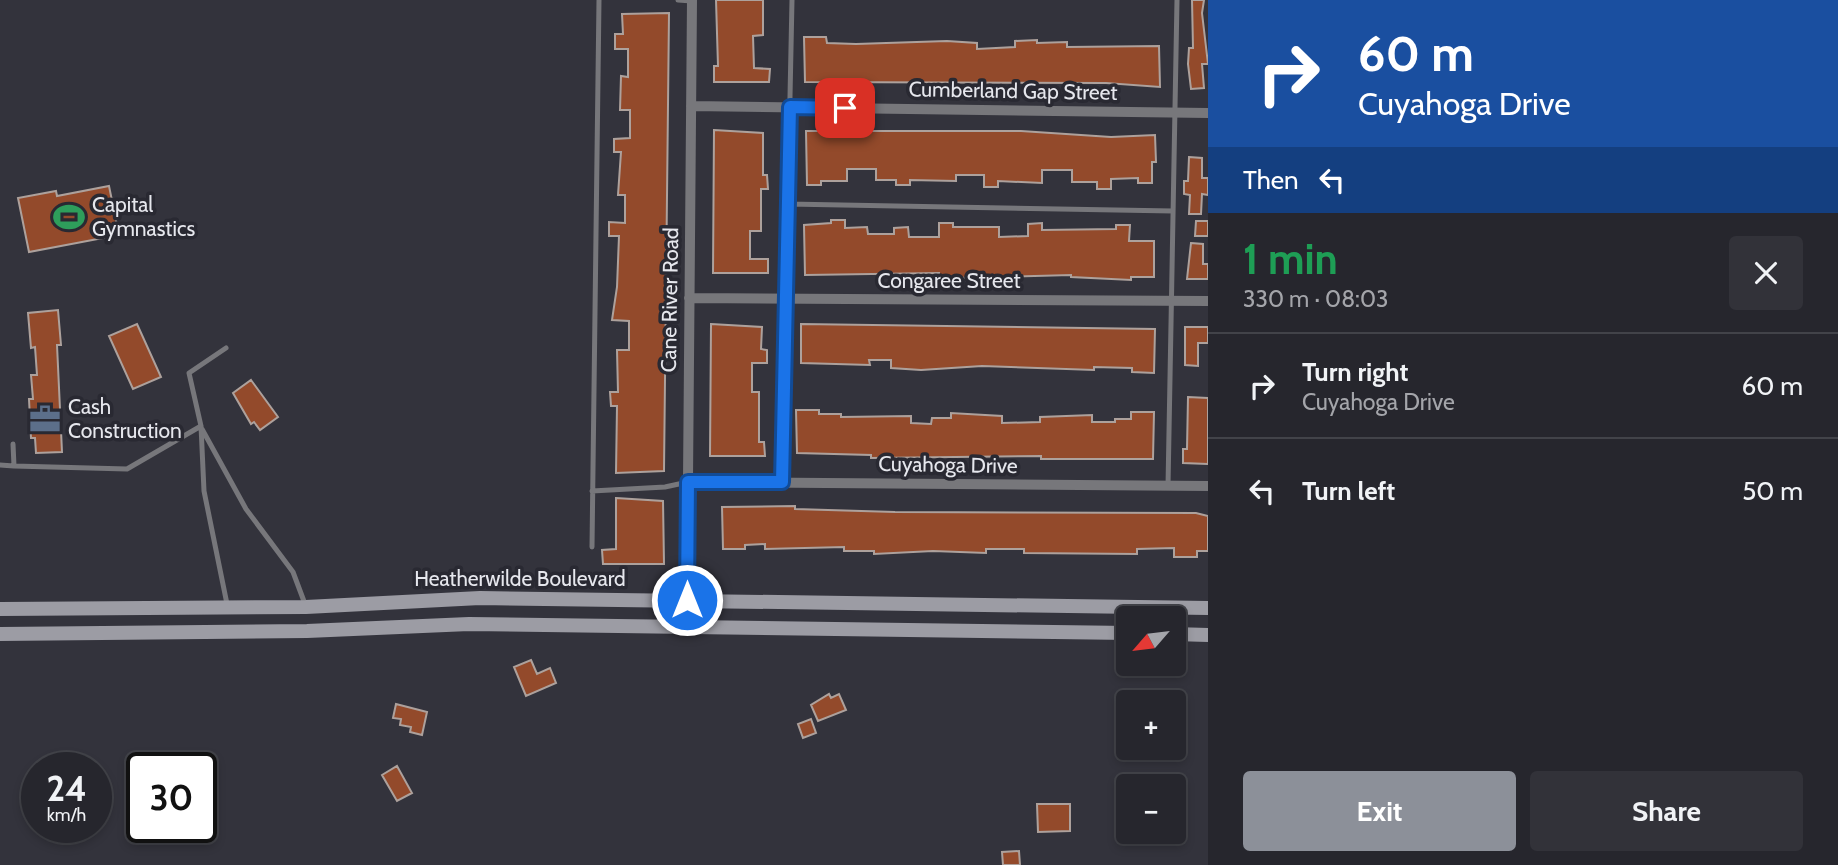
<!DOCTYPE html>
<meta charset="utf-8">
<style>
:root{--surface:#26262d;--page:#323239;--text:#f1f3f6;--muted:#a4a5aa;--line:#424349;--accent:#8c9099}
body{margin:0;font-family:Cabin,sans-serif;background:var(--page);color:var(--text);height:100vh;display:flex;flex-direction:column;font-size:26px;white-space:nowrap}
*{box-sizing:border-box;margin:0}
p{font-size:23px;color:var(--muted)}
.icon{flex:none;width:38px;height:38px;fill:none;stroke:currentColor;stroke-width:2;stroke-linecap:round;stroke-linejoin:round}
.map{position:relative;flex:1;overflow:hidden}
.drawer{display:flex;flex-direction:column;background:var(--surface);width:630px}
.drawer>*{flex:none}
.hud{background:#1a4fa0;color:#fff;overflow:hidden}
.needle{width:46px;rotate:242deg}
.controls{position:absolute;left:1116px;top:606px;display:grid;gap:14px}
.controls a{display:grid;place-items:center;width:70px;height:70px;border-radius:7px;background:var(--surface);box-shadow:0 4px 10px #0003,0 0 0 2px var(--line);font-size:35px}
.speed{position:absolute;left:21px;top:752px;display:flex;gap:14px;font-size:35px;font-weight:700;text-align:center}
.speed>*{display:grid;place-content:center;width:91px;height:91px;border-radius:50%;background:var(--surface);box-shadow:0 4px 10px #0003,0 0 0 2px var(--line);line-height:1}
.speed small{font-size:18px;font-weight:400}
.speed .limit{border:4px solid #111;border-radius:10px;background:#fff;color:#111}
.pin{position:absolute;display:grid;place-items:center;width:60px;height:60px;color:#fff;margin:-30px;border-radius:14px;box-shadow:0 4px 10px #0006}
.me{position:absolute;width:77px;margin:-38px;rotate:0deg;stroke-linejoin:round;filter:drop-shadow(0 0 5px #0008)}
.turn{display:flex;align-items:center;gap:24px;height:147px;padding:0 35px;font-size:32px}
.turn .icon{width:91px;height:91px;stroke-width:2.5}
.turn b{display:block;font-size:49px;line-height:60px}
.then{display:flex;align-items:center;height:66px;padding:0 35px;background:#0003;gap:14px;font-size:26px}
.round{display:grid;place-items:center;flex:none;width:74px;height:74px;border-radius:7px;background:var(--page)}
.summary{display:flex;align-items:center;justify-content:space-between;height:119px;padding:0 35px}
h1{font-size:42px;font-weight:800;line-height:52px;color:#1e9e55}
.button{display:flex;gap:14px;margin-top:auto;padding:14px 35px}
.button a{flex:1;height:80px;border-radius:7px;background:var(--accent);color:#fff;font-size:28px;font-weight:800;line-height:80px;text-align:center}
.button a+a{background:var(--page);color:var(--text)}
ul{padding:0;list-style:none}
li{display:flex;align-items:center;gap:21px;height:105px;padding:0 35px;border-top:2px solid var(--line)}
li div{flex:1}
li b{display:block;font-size:26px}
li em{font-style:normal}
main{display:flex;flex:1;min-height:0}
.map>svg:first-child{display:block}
.building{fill:#934a2b;stroke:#ada19c;stroke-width:2}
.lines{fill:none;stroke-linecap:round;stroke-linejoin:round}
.service{stroke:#77777b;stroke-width:5}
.minor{stroke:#77777b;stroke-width:10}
.secondary{stroke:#9c9ca4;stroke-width:14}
.route-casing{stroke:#114b97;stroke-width:18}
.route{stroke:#1a73e8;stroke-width:12}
.labels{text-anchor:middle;stroke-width:7;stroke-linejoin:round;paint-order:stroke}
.street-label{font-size:21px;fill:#e6e7ed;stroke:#292932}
.poi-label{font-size:21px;fill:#e6e7ed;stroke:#292932;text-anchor:start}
</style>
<main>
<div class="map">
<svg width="1208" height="865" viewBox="0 0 1208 865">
<rect width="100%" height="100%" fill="#33333c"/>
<path class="building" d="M716,0H763V35L753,36L754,68L770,69L769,82H714V66H718Z
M1192,0H1204L1202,13L1208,64H1202L1204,88L1191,89L1188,64L1189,48H1193Z
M669,13L664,471L616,473L617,406H611L610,392H618L617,350H629V321L612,320L617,287L619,236H609V222L625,223V195H618L621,152H614V139L630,138V110H620L621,76L628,77V49H615V34H623L622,14Z
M804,37H826L827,43L856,44L947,41L977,43V49L1015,47V41L1037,40V43L1067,42V47L1159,46L1160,87L1106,83L805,82Z
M714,130L763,133V175H767L768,189H761V231H750V259H768V273H713Z
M806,131H1021L1111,137L1155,135L1156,162H1152V183H1138V178L1111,179V189H1097V182H1072V170H1042V183L998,181V187H984V175H956V181L910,180V185H896V180H876V169H847V181H821V185H807Z
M1189,157L1202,158V178H1208V195L1202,194L1201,214H1189L1190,195L1184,194V181H1188Z
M109,186L119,235L29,252L18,198L56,191L57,196Z
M831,220H845V228L867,227L868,234H894V228L908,227L909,237H939V223H953V227H999V237L1028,236V224L1042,223V230L1116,229V225H1130L1129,241H1154V277H1131V280L1071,277V275L955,278L939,277V273L805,275L804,225L831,223Z
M1196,221H1208V236H1195Z
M1191,243L1203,244V264H1208V279H1187Z
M58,310L61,345H57L62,452L36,453L35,438H31L29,399H33L31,375H37L35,347L31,348L28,313Z
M137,324L161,377L133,389L109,336Z
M711,324L762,327L761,349L767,350V363H752V392H759V442H764L765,456H710Z
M801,324L1155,329L1154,373L1132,372V368L1094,367V370L982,366L921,370L891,368V360H869L870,365L801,363Z
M1185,327H1208V343H1198V366L1185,365Z
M251,380L278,417L260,430L254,422L251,424L233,393Z
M1188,397L1208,398V464L1183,463V449H1187Z
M796,410H819V414H841V417L911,416V423L931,424L932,418H951V413L1002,416V423L1040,422V417L1092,415V422H1115V419H1131V412H1154L1153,459H1041V456L871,458V455L797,453Z
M616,498L663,501L664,564H603L602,550L616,549Z
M795,506V509L895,512L1196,513L1208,516V551H1197V557H1174V548L1137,549V554L1024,553V549H986V553L933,551L874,554V551H844V547L765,549V544L745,545V549H723L722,507Z
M531,660L537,674L550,668L556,683L526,696L514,667Z
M829,694L831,698L839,694L846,710L818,721L811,705Z
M396,704L427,712L422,735L410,732L411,727L400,725L401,719L393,718Z
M811,719L816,733L803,738L798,724Z
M397,766L412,793L397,801L382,775Z
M1037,804H1070V831L1038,832Z
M1019,851L1020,865H1003L1002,852Z"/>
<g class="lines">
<path class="service" d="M678,0L692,1
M788,204L1173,211
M226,348L189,373L201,426L204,491L227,604
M202,429L246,509L293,572L305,604
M13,444L14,466L127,469L201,426
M0,465L14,466
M782,483L792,0
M1168,486L1177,0
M592,491L665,487L688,482
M592,547L599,0"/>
<path class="minor" d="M691,106L1208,113
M689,298L1208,301
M688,482L1208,486
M687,600L692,0"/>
<path class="secondary" d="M0,609L306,607L480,598L1208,608
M0,634L307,631L469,624L1129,633
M1174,634L1208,635"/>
</g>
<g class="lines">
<defs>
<path id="route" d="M687,600L688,482H782L790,107L845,108"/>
</defs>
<use href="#route" class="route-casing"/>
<use href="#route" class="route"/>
</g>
<defs>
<symbol id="stadium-bare" viewBox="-9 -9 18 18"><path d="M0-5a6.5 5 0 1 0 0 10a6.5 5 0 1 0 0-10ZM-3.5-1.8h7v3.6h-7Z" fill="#2e9e5b" stroke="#292932" stroke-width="2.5" paint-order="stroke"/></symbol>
<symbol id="office-bare" viewBox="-9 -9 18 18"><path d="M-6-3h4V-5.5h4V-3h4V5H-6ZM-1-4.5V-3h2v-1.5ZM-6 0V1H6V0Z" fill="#5c6f8a" stroke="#292932" stroke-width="2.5" paint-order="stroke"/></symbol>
</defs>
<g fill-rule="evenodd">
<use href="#stadium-bare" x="47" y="195" width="44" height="44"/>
<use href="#office-bare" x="23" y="397" width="44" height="44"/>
</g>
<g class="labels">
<g class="street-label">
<text transform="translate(1013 91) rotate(1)" y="7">Cumberland Gap Street</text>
<text x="949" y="288">Congaree Street</text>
<text transform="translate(670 300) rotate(-89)" y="7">Cane River Road</text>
<text transform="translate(948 465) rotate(1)" y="7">Cuyahoga Drive</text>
<text x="520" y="586">Heatherwilde Boulevard</text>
</g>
<g class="poi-label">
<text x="92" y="212">Capital<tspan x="92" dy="24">Gymnastics</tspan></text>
<text x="68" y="414">Cash<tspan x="68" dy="24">Construction</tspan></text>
</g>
</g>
</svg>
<div class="controls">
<a><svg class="needle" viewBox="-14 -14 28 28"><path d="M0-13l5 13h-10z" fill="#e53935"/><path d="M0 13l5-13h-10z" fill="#a4a5aa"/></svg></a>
<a>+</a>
<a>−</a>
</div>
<div class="speed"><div>24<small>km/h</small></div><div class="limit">30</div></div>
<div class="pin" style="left:845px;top:108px;background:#d93025"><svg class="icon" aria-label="arrive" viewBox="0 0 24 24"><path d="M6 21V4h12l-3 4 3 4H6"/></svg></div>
<svg class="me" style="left:687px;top:600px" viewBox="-20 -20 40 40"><circle r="17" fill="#1a73e8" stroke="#fff" stroke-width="3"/><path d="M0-11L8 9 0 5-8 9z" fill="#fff"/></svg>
</div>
<section class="drawer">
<div class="hud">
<div class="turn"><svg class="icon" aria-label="right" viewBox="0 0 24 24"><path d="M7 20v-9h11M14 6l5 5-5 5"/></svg><div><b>60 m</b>Cuyahoga Drive</div></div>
<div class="then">Then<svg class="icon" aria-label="left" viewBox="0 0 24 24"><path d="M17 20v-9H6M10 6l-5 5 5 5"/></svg></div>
</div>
<div class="summary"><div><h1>1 min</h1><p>330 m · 08:03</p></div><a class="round"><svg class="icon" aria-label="close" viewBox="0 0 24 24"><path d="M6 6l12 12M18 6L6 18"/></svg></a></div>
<ul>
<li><svg class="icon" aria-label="right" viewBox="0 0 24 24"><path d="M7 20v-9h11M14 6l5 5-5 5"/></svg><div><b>Turn right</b><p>Cuyahoga Drive</p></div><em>60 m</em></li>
<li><svg class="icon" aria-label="left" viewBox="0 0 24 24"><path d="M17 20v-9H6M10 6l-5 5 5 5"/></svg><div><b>Turn left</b></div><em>50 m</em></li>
</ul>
<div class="button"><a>Exit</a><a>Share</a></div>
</section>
</main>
